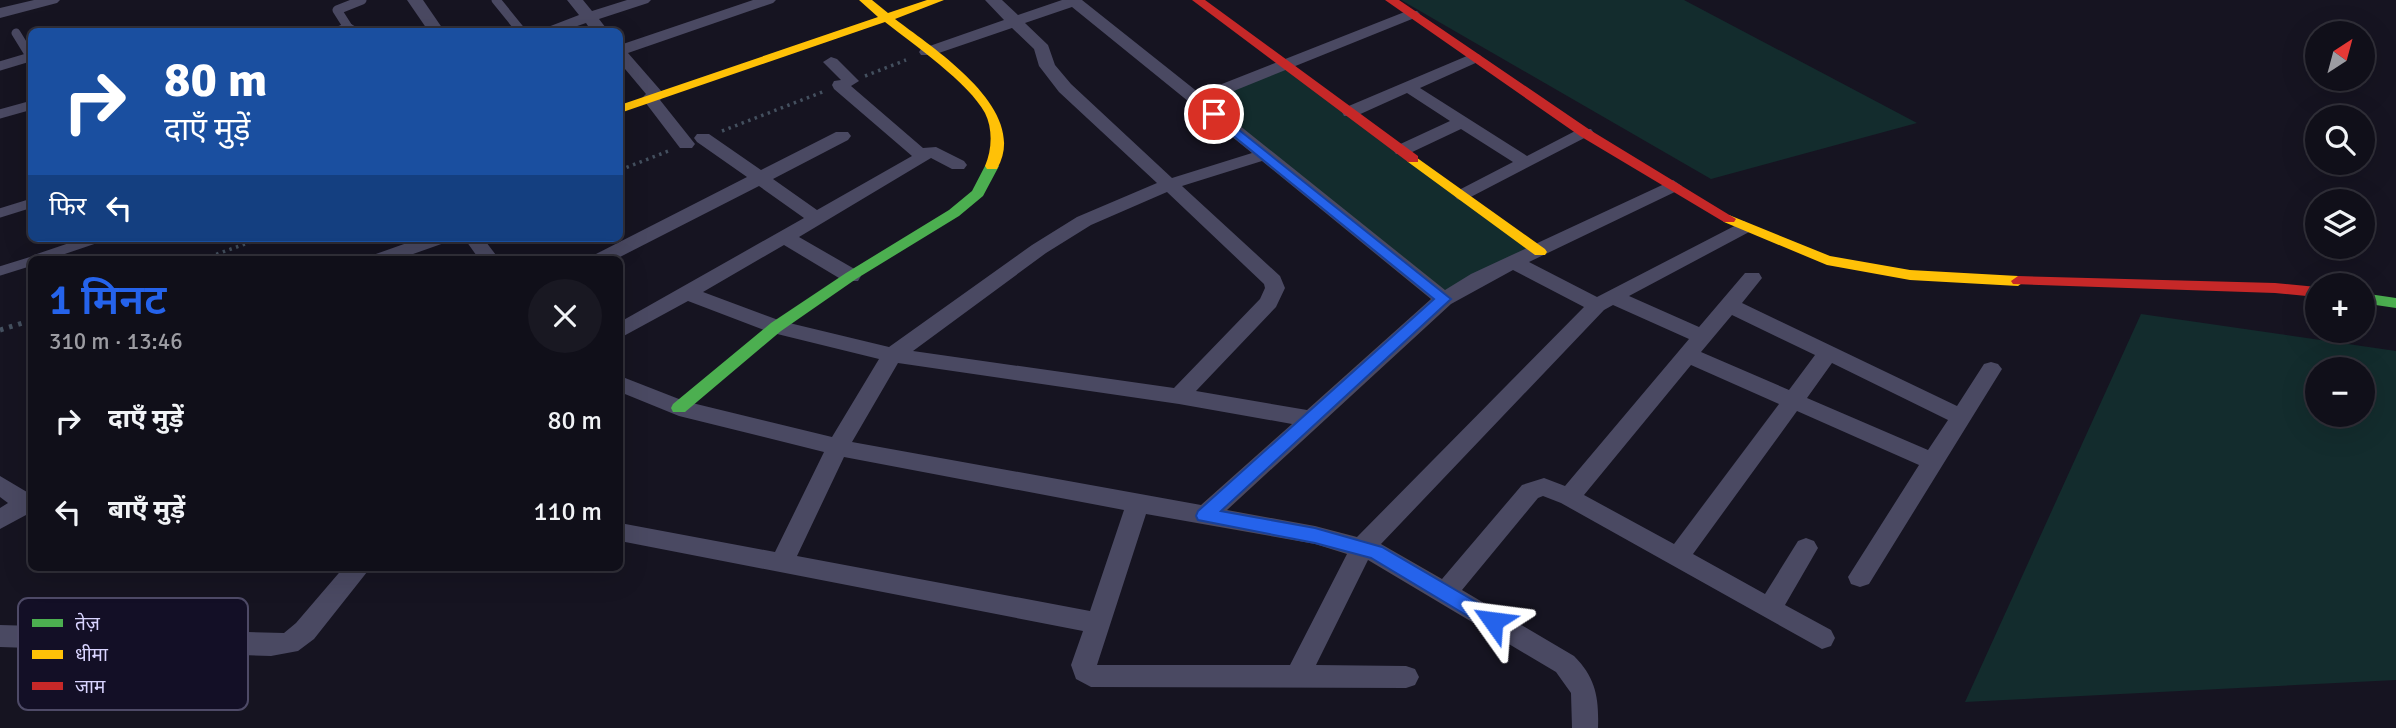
<!DOCTYPE html>
<html lang="hi">
<meta charset="utf-8">
<style>
:root{--surface:#100f19;--page:#191822;--text:#f1f3f6;--muted:#9c9ca2;--line:#302f38;--accent:#2563eb}
body{margin:0;font-family:Signika,"Noto Sans Devanagari",sans-serif;background:var(--page);color:var(--text);height:100vh;display:flex;flex-direction:column;font-size:26px;white-space:nowrap}
*{box-sizing:border-box;margin:0}
p{font-size:23px;color:var(--muted)}
.icon{flex:none;width:38px;height:38px;fill:none;stroke:currentColor;stroke-width:2;stroke-linecap:round;stroke-linejoin:round}
.map{position:relative;flex:1;overflow:hidden}
.details{position:absolute;left:28px;top:256px;width:595px;height:315px;display:flex;flex-direction:column;background:var(--surface);border-radius:10px;box-shadow:0 7px 28px #0002,0 0 0 2px var(--line)}
.details>*{flex:none}
.hud{position:absolute;left:28px;top:28px;width:595px;height:214px;border-radius:10px;box-shadow:0 7px 28px #0002,0 0 0 2px var(--line);background:#1a4fa0;color:#fff;overflow:hidden}
.needle{width:46px;rotate:36deg}
.tools{position:absolute;left:2305px;top:21px;display:grid;gap:14px}
.tools a{display:grid;place-items:center;width:70px;height:70px;border-radius:50%;background:var(--surface);box-shadow:0 7px 28px #0002,0 0 0 2px var(--line);font-size:35px}
.pin{position:absolute;display:grid;place-items:center;width:60px;height:60px;color:#fff;margin:-30px;border:4px solid #fff;border-radius:50%;box-shadow:0 2px 7px #0007}
.me{position:absolute;width:77px;margin:-38px;rotate:301deg;stroke-linejoin:round;filter:drop-shadow(0 0 5px #0008)}
.turn{display:flex;align-items:center;gap:24px;height:147px;padding:0 21px;font-size:32px}
.turn .icon{width:91px;height:91px;stroke-width:2.5}
.turn b{display:block;font-size:49px;line-height:60px}
.then{display:flex;align-items:center;height:66px;padding:0 21px;background:#0003;gap:14px;font-size:26px}
.round{display:grid;place-items:center;flex:none;width:74px;height:74px;border-radius:37px;background:var(--page)}
.summary{display:flex;align-items:center;justify-content:space-between;height:119px;padding:0 21px}
h1{font-size:42px;font-weight:600;line-height:52px;color:var(--accent)}
ul{padding:0;list-style:none}
li{display:flex;align-items:center;gap:21px;height:91px;padding:0 21px}
li div{flex:1}
li b{display:block;font-size:26px}
li em{font-style:normal}
.map>svg:first-child{display:block}
.green{fill:#132c2d;fill-rule:evenodd}
.lines{fill:none;stroke-linecap:round;stroke-linejoin:round}
.path-far1{stroke:#44505f;stroke-width:3.5;stroke-dasharray:2.5 4.5;stroke-linecap:butt}
.path{stroke:#44505f;stroke-width:5;stroke-dasharray:3.5 6;stroke-linecap:butt}
.lane{stroke:#4a4962;stroke-width:9}
.street{fill:#4a4962;fill-rule:evenodd}
.fast{fill:#4caf50;fill-rule:evenodd}
.slow{fill:#ffc107;fill-rule:evenodd}
.jam{fill:#c62828;fill-rule:evenodd}
.route{fill:#2563eb;stroke:#184099;stroke-width:2}
.key{fill:#130f26;stroke:#4e4a67;stroke-width:2}
.key-label{font-size:19px;fill:#d9d4ff}
</style>
<div class="map">
<svg width="2396" height="728" viewBox="0 0 2396 728">
<rect width="100%" height="100%" fill="#161421"/>
<path class="green" d="M1401,0H1684L1917,123L1711,179Z
M1286,65L1540,252L1444,299L1197,100Z
M2141,314L2396,351V680L1965,702ZM2317,369H2362V415H2317Z"/>
<g class="lines">
<path class="path-far1" d="M865,76L906,60
M722,131L825,91
M620,170L671,150
M203,259L262,238"/>
<path class="path" d="M0,330L32,320"/>
<path class="lane" d="M496,0L522,32
M351,32L337,10L362,0
M16,33L32,59
M0,66L30,57
M0,114L32,105
M0,213L32,203
M36,259L98,238
M0,271L32,261"/>
<path class="street" d="M34,0H60L57,3L0,18V8Z
M407,0H423L445,32H429Z
M567,0H583L592,11L627,0H651L648,3L599,19L609,32H592L586,23L560,32H535L579,15Z
M753,0H776L773,3L628,53L662,92L664,96L660,100L695,144L692,148H680L642,98L646,94L620,63V45Z
M985,0H1002L1018,15L1062,0H1082L1199,93L1407,11H1417L1420,14L1417,17L1209,101L1445,290L1471,274L1673,180L1682,186L1679,190L1529,262L1597,297L1744,221L1753,227L1751,231L1629,296L1699,327L1745,273H1759L1762,278L1742,303L1957,406L1984,364L1991,362L1998,364L2002,369L1869,584L1860,587L1851,584L1848,577L1919,465L1797,411L1693,554L1765,594L1798,541L1806,538L1814,541L1818,548L1785,605L1831,630L1835,638L1831,646L1822,649L1561,503L1543,496L1538,498L1462,590L1574,656C1596,678 1599,698 1598,728H1572L1571,693L1556,672L1368,560L1316,665L1406,666L1415,669L1419,677L1415,685L1406,688L1091,687L1076,679L1071,665L1083,631L620,541V523L775,552L824,452L679,416L620,392V376L684,401L832,437L879,359L769,332L688,301L620,338V322L804,218L759,186L616,259H591L594,255L747,177L697,142L694,138L697,134H709L761,170L836,132H848L851,136L848,140L773,179L817,210L912,156L834,89L832,85L834,81L841,80L823,62L831,57L837,59L859,81L851,86L923,148L936,147L964,161L967,165L964,169H952L931,158L799,237L858,271L861,276L858,281H844L784,245L703,292L781,321L889,347L1032,245L1077,217L1157,183L1059,92L1039,66L1034,49L1012,28L933,55H921L919,52L921,49L1004,20ZM1072,7L1252,153L1172,178L1071,84L1055,65L1048,45L1025,23ZM1262,161L1431,299L1307,410L1196,391L1276,307L1285,288L1280,276L1182,186ZM1167,192L1264,284L1265,288L1260,299L1174,388L913,351L1046,253L1091,225ZM1513,270L1584,307L1357,537L1315,526L1227,510L1451,304ZM1613,305L1689,339L1565,486L1544,478L1522,485L1442,579L1381,544L1604,310ZM1732,315L1815,355L1789,390L1701,352ZM898,363L1179,404L1292,424L1201,505L852,442ZM1832,363L1948,420L1928,450L1807,398ZM1691,365L1779,404L1674,544L1584,495ZM844,457L1124,510L1090,611L797,556ZM1146,514L1315,544L1347,554L1290,665H1097Z
M348,22L356,27L354,30L324,32Z
M1474,53L1480,55L1482,58L1480,61L1420,88L1527,156L1579,129H1591L1594,133L1463,201L1457,199L1454,195L1457,191L1513,162L1461,129L1408,154H1396L1393,150L1396,146L1450,121L1407,93L1356,116H1344L1342,112L1344,108Z
M421,238H449L447,242L399,259H370L373,255Z
M464,238H483L499,259H479Z
M0,476L32,495V517L26,515L0,529V508L8,503L0,497Z
M344,567H371L314,639L298,651L271,656L0,647V625L284,633L296,623Z"/>
<path class="fast" d="M992,162L999,166L983,196L959,216L856,279L781,331L685,412H673L671,408L673,404L771,323L846,273L949,210L972,191L985,166Z
M2362,293L2396,298V308L2362,303Z"/>
<path class="slow" d="M859,0H872L888,13L927,0H944L895,19C934,49 1031,110 997,169H987L985,166C992,150 993,129 985,113C969,83 913,44 885,22L620,113V105L878,17Z
M1413,155L1545,249L1547,252L1545,255H1535L1408,162L1406,159Z
M1729,215L1830,256L1910,270L2018,276L2025,281L2018,286L1910,280L1827,265L1724,222L1722,219Z"/>
<path class="jam" d="M1192,0H1205L1418,156V162H1408Z
M1385,0H1399L1590,130L1736,219L1734,222H1724L1580,136Z
M2018,276L2275,283L2317,287V297L2275,293L2013,284L2011,281Z"/>
</g>
<path class="route" d="M1214,110L1451,299L1221,511L1315,528L1382,547L1500,616L1503,621L1500,627L1493,629L1486,627L1371,558L1315,543L1198,520L1196,516L1198,511L1434,299L1210,117V111Z"/>
<rect x="18" y="598" width="230" height="112" rx="10" class="key"/>
<rect x="32" y="619" width="31" height="8" fill="#4caf50"/>
<rect x="32" y="650" width="31" height="9" fill="#ffc107"/>
<rect x="32" y="682" width="31" height="8" fill="#c62828"/>
<g class="key-label">
<text x="75" y="630">तेज़</text>
<text x="75" y="661">धीमा</text>
<text x="75" y="693">जाम</text>
</g>
</svg>
<div class="tools">
<a><svg class="needle" viewBox="-14 -14 28 28"><path d="M0-13l5 13h-10z" fill="#e53935"/><path d="M0 13l5-13h-10z" fill="#9c9ca2"/></svg></a>
<a><svg class="icon" aria-label="search" viewBox="0 0 24 24"><circle cx="10" cy="10" r="6"/><path d="M15 15l6 6"/></svg></a>
<a><svg class="icon" aria-label="layers" viewBox="0 0 24 24"><path d="M12 4l9 5-9 5-9-5zM3 14l9 5 9-5"/></svg></a>
<a>+</a>
<a>−</a>
</div>
<div class="pin" style="left:1214px;top:114px;background:#d93025"><svg class="icon" aria-label="arrive" viewBox="0 0 24 24"><path d="M6 21V4h12l-3 4 3 4H6"/></svg></div>
<svg class="me" style="left:1493px;top:621px" viewBox="-20 -20 40 40"><path d="M0-17L14 15 0 8-14 15z" fill="#2563eb" stroke="#fff" stroke-width="4"/></svg>
<div class="hud">
<div class="turn"><svg class="icon" aria-label="right" viewBox="0 0 24 24"><path d="M7 20v-9h11M14 6l5 5-5 5"/></svg><div><b>80 m</b>दाएँ मुड़ें</div></div>
<div class="then">फिर<svg class="icon" aria-label="left" viewBox="0 0 24 24"><path d="M17 20v-9H6M10 6l-5 5 5 5"/></svg></div>
</div>
<section class="details">
<div class="summary"><div><h1>1 मिनट</h1><p>310 m · 13:46</p></div><a class="round"><svg class="icon" aria-label="close" viewBox="0 0 24 24"><path d="M6 6l12 12M18 6L6 18"/></svg></a></div>
<ul>
<li><svg class="icon" aria-label="right" viewBox="0 0 24 24"><path d="M7 20v-9h11M14 6l5 5-5 5"/></svg><div><b>दाएँ मुड़ें</b></div><em>80 m</em></li>
<li><svg class="icon" aria-label="left" viewBox="0 0 24 24"><path d="M17 20v-9H6M10 6l-5 5 5 5"/></svg><div><b>बाएँ मुड़ें</b></div><em>110 m</em></li>
</ul>
</section>
</div>
